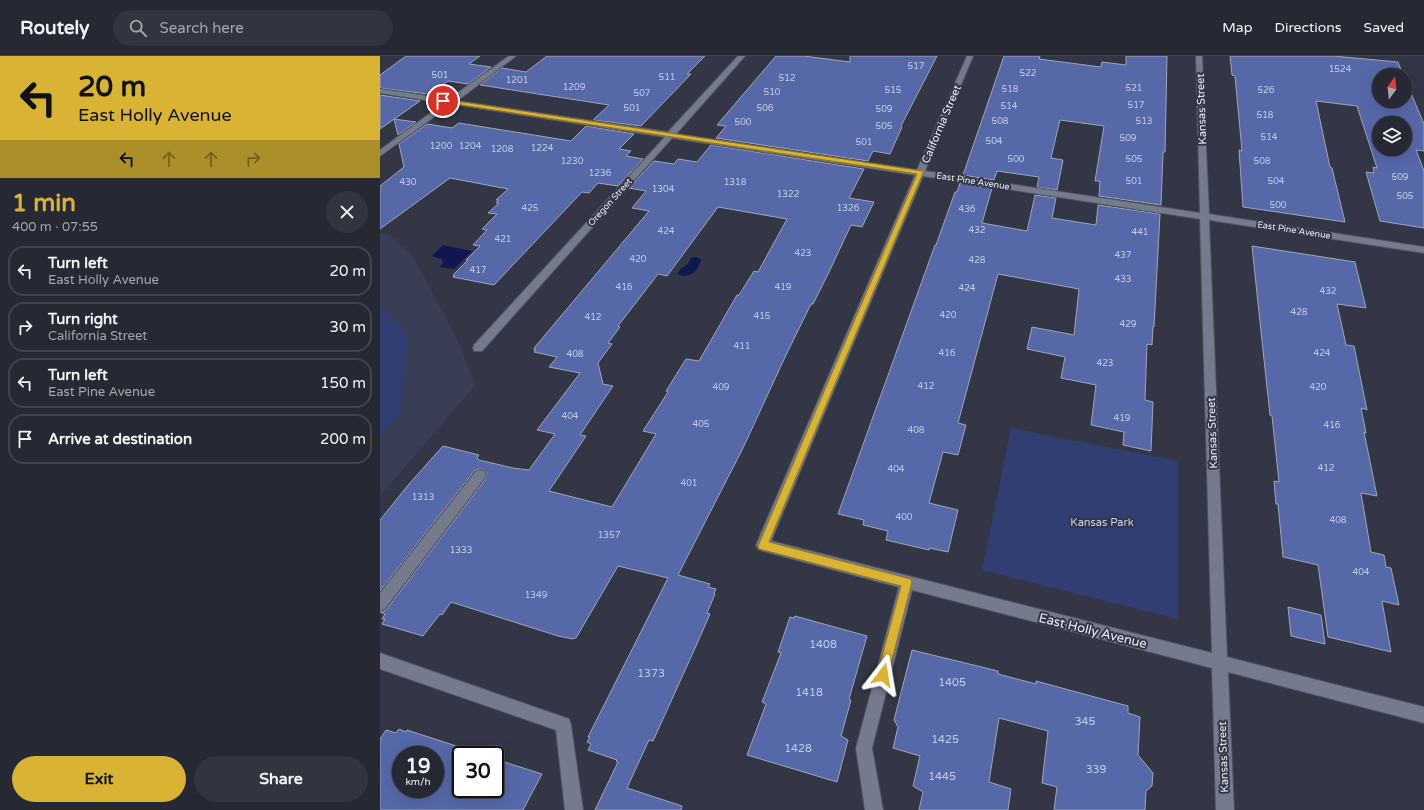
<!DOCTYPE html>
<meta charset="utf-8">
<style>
:root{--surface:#262834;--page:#323440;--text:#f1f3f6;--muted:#a4a6ac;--line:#42444f;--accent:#d9b334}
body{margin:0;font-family:"Varela Round",sans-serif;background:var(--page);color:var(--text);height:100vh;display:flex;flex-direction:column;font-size:15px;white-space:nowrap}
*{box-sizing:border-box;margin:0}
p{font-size:13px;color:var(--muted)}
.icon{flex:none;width:22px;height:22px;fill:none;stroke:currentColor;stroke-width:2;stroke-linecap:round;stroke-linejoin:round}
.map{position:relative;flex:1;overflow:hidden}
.sheet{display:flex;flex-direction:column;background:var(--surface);width:380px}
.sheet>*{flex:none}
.top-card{background:#d9b334;color:#111;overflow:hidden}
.needle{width:26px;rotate:15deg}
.tools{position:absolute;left:992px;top:12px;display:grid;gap:8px}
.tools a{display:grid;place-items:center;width:40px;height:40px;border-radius:50%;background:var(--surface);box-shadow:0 4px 16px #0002,0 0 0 1px var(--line);font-size:20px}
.speed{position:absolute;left:12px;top:690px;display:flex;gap:8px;font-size:20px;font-weight:700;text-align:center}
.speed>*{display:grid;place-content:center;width:52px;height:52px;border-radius:50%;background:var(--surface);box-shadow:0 4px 16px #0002,0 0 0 1px var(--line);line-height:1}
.speed small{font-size:10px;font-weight:400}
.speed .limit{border:2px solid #111;border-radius:6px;background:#fff;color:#111}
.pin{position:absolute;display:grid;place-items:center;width:34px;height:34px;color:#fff;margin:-17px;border:2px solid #fff;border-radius:50%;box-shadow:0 1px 4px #0007}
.me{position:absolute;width:44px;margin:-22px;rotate:14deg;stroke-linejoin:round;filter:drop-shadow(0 0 3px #0008)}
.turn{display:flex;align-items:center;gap:14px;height:84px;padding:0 12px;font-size:18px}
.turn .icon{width:52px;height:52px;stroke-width:2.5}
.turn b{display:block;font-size:28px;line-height:34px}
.lanes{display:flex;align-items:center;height:38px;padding:0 12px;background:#0003;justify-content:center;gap:20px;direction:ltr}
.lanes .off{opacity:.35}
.round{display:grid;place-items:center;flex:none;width:42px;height:42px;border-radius:21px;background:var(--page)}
.headline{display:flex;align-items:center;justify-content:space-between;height:68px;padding:0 12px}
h1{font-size:24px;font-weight:700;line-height:30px;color:var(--accent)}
.primary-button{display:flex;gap:8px;margin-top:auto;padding:8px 12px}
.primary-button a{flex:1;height:46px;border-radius:24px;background:var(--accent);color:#111;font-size:16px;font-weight:700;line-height:46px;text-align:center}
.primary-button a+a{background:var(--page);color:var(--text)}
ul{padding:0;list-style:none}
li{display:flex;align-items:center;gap:12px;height:50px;margin:0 8px 6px;padding:0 4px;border:2px solid var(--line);border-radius:16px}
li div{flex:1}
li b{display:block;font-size:15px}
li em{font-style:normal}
header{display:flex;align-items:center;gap:24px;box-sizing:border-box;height:56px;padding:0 20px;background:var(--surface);border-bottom:1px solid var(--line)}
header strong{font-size:19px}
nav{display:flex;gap:22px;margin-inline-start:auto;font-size:14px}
.search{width:280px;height:36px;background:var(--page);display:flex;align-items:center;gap:10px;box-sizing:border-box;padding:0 14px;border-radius:22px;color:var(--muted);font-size:15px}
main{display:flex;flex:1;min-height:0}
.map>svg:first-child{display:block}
.built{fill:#383e53}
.green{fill:#323e72}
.water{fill:#101650}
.building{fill:#5768a9;stroke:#a0a6b9;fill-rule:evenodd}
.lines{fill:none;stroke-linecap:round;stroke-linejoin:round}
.minor-casing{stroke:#4f5460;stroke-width:2}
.minor{fill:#757a8c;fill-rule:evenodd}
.route{fill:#d9b334;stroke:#8d7422}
.labels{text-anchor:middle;stroke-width:4;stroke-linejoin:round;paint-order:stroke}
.number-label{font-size:9px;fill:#c5cce4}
.far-street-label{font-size:9px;fill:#eaeef8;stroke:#323645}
.street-label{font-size:11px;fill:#eaeef8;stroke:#323645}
.park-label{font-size:11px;fill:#c7d3f8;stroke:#323645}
.near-number-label{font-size:11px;fill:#c5cce4}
.near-street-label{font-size:13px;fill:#eaeef8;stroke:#323645}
</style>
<header>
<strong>Routely</strong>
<div class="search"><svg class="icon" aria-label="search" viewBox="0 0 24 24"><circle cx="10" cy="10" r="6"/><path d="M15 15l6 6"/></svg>Search here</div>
<nav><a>Map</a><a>Directions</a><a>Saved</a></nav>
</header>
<main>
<section class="sheet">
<div class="top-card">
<div class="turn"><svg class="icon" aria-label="left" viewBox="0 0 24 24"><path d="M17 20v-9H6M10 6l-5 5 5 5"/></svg><div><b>20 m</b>East Holly Avenue</div></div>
<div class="lanes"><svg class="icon" aria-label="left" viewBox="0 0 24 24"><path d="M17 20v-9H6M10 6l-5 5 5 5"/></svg><svg class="icon off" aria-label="ahead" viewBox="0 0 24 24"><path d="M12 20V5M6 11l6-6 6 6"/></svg><svg class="icon off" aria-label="ahead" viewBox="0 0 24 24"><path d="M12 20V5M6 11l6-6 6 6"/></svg><svg class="icon off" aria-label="right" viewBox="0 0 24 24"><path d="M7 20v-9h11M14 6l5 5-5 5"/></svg></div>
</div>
<div class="headline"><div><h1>1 min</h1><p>400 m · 07:55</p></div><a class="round"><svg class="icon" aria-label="close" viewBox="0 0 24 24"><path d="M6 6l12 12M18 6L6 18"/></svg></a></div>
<ul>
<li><svg class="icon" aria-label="left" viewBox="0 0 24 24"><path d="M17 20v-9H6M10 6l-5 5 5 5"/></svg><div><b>Turn left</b><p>East Holly Avenue</p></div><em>20 m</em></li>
<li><svg class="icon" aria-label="right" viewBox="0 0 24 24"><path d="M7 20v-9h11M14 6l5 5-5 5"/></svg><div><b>Turn right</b><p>California Street</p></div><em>30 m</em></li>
<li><svg class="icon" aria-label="left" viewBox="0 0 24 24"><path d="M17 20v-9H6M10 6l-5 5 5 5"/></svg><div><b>Turn left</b><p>East Pine Avenue</p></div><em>150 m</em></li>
<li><svg class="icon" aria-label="arrive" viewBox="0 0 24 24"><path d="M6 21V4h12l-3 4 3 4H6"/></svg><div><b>Arrive at destination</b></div><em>200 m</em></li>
</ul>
<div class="primary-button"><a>Exit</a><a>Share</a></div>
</section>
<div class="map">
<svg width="1044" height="754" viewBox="0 0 1044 754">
<rect width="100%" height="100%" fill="#323645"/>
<path class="built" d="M0,176L10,179L34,202L78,285L95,330L0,440Z"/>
<path class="green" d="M0,249L29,278L20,359L0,380Z
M631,372L798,405V563L602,514Z"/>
<path class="water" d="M63,189L92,195L74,213L60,211L63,207L62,203L52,200Z
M316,201L321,203C319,214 310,224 298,218L300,213L308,208L311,202Z"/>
<path class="building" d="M26,0H100L89,8L111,11L88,28L68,25L48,38L0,32V19Z
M167,0H325L307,18H311L261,70L213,64L229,49L100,29L122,12L146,16Z
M396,0H424L470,6V0H557L521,70L522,71L510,98L493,95L488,105L336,82L346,70L337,69Z
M624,0H660L659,3L721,11L722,6L746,9V0H787L785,96H783L781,149L719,140L720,125H715L724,70L680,64L671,102L683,104L677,134L657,131L659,121L617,115L614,124L583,119Z
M850,0H953L1018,6L1023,19H999V45H1025V23L1044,68V95L1036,94L1044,115V172L1000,165L986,116L994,117L993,111L997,112L977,50L936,45L950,111L952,112L965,166L863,151L859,94L862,95L855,20L852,19ZM999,67H1025V93H999Z
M0,39L40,45L0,73Z
M14,63L36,66L18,79Z
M79,67L191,85L206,70L254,78L239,93L251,95L246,100L263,103L238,130L218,127L209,137L202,136L114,229L73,221L75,220L73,219L88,204H86L100,190L93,189L107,174L102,173L117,158L108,157L119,147H116L119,144H116L128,133L70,122L0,173V130L24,111L19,88L47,68L72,72Z
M331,89L484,113L469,142L494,146L482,171L471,169L450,214L433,248H431L406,299L363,392L298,519L330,528L328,531L336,533L334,537L335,538L327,557L330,558L316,590L273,685L269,684L247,732L302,750L301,754H215L238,706L236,705L237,704L208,694L211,688L207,686L210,681H208L288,522L238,510L196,582H194L193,583L178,580L71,546L62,559L60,558L43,580L2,568L5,563H2L5,558L0,556L6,554L105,424L107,418L104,414L100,413L95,414L0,535V464L29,428L63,390L99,399L97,402L99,404L133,412L149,414L175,378L157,374L200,317L169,311L177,301L154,296L156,294H154L155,291L269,155L252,152L266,135L249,132L274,105L294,108L298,103L317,106ZM338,151L407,163L378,216L374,215L359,239H357L319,305L306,303L286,335L288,336L263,375L276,378L232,451L169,435L206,380L200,379L233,330L223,328L218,307L232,288L228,287L240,271L238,270L278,218L287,220Z
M580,127L612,132L602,167L647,175L655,139L676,142L672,162L716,169L718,149L780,158L774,271L773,270L772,289L767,288L765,344L773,346L771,395L743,389L744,376L711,369L716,329L681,322L685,301L647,293L652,271L694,279L699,233L618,218L578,367L586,369L578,399L563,396L549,447L578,454L568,496L549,492V494L506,484L508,475L483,469L484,464L458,458L555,189H556L575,136H577Z
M872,190L975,206L986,252L957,248L966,289L974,290L987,354L981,352L986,377L984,376L997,440L981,437L991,496L1004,499L1006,511L1011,512L1019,549L1002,545L1011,596L948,581L938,509L903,501L898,448H896L894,425L899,426L892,360L890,359L882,285Z
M908,551L941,559L945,588L911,580Z
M415,560L487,580L469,643L471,644L461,680L468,684L457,726L367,699L386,648L382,646L401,597L398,596L410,561L414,562Z
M532,594L618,615V618L656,628V625L748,650V657L760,661L758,699L773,717L772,730L766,735L765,754H674L677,731L662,727L668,675L619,662L609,726L631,733L628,754H539L543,736L533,730L540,700L513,692L518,671L514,664Z
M19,673L26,676L27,674L104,699H81V733H115V703L162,718L143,754H0V683L6,674L16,677ZM21,699H55V733H21Z"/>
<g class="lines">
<defs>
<path id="minor" d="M129,0H136L77,45L288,76L358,0H365L296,78L537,114L587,0H593L545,115L820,157L816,0H822L829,158L1044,191V197L829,164L847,601L1044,651V667L848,616L854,754H836L832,612L532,534L492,692L503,754H485L476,692L519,531L383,495L378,493L376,489L535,119L292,82L102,295H94L93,292L94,289L285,81L72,48L0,100V94L64,47L0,37V33L69,43ZM543,120L820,163L832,597L391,485Z
M100,414L104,415L106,419L104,423L5,553L0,555V537L96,415Z
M0,597L189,663L191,669L203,754H185L176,674L0,613Z"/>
</defs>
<use href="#minor" class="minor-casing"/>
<use href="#minor" class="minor"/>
</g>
<path class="route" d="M63,43L543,115V117L389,486L531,523L532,526L507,623L503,625L499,623L497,619L521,530L383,494L379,493L378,490L537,118L61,46L60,45Z"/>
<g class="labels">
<g class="number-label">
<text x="536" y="13">517</text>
<text x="960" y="16">1524</text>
<text x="648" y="20">522</text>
<text x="60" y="22">501</text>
<text x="287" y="24">511</text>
<text x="407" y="25">512</text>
<text x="137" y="27">1201</text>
<text x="194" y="34">1209</text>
<text x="754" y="35">521</text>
<text x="630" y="36">518</text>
<text x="513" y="37">515</text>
<text x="886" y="37">526</text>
<text x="392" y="39">510</text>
<text x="262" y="40">507</text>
<text x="756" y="52">517</text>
<text x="629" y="53">514</text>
<text x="252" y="55">501</text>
<text x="385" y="55">506</text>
<text x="504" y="56">509</text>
<text x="885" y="62">518</text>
<text x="620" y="68">508</text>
<text x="764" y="68">513</text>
<text x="363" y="69">500</text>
<text x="504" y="73">505</text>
<text x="889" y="84">514</text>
<text x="748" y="85">509</text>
<text x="614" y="88">504</text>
<text x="484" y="89">501</text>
<text x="61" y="93">1200</text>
<text x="90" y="93">1204</text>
<text x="162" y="95">1224</text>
<text x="122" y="96">1208</text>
<text x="636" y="106">500</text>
<text x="754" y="106">505</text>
<text x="192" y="108">1230</text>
<text x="882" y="108">508</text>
<text x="220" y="120">1236</text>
<text x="1020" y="124">509</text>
<text x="754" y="128">501</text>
<text x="896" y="128">504</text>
<text x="28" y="129">430</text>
<text x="355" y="129">1318</text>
<text x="283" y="136">1304</text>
<text x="408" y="141">1322</text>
<text x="1025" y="143">505</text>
<text x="898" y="152">500</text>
<text x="150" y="155">425</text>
<text x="468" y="155">1326</text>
<text x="587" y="156">436</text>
<text x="597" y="177">432</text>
<text x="286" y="178">424</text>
<text x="760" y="179">441</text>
<text x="123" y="186">421</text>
<text x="423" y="200">423</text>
<text x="743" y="202">437</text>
<text x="258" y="206">420</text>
<text x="597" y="207">428</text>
<text x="98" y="217">417</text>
<text x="743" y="226">433</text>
<text x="244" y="234">416</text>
<text x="403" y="234">419</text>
<text x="587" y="235">424</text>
<text x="948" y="238">432</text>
<text x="919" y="259">428</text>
<text x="568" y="262">420</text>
<text x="382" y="263">415</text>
<text x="213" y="264">412</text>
<text x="748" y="271">429</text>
<text x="362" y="293">411</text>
<text x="567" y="300">416</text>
<text x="942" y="300">424</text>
<text x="195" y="301">408</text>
<text x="725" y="310">423</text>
<text x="546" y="333">412</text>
<text x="341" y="334">409</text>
<text x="938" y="334">420</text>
<text x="190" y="363">404</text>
<text x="742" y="365">419</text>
<text x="321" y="371">405</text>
<text x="952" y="372">416</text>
<text x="536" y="377">408</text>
<text x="946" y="415">412</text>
<text x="516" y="416">404</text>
<text x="309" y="430">401</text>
<text x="43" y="444">1313</text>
<text x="524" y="464">400</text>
<text x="958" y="467">408</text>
<text x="229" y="482">1357</text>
<text x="81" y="497">1333</text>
<text x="981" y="519">404</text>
<text x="156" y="542">1349</text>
</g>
<g class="far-street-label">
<text transform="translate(593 125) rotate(9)" y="3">East Pine Avenue</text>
<text transform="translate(230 146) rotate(-48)" y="3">Oregon Street</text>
<text transform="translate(914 174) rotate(9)" y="3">East Pine Avenue</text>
</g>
<g class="street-label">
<text transform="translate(821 53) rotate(-92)" y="4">Kansas Street</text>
<text transform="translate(561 68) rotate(-67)" y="4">California Street</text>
<text transform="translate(832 377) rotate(-92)" y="4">Kansas Street</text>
<text transform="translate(843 701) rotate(-92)" y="4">Kansas Street</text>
</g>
<g class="park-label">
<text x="722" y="470">Kansas Park</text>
</g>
<g class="near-number-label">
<text x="443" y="592">1408</text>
<text x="271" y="621">1373</text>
<text x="572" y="630">1405</text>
<text x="429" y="640">1418</text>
<text x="705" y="669">345</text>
<text x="565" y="687">1425</text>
<text x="418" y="696">1428</text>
<text x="716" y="717">339</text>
<text x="562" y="724">1445</text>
</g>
<g class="near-street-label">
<text transform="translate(713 574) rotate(14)" y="5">East Holly Avenue</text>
</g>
</g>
</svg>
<div class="tools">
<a><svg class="needle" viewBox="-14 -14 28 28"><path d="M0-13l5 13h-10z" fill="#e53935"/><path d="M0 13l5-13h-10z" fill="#a4a6ac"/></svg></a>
<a><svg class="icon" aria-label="layers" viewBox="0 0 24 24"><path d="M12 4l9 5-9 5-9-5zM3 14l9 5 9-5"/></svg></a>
</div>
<div class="speed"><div>19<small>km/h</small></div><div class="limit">30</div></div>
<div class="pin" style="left:63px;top:45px;background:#d93025"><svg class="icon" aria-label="arrive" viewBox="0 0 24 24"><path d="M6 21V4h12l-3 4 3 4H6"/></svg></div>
<svg class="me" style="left:503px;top:619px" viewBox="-20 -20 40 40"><path d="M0-17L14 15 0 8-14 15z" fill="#d9b334" stroke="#fff" stroke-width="4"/></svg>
</div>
</main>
